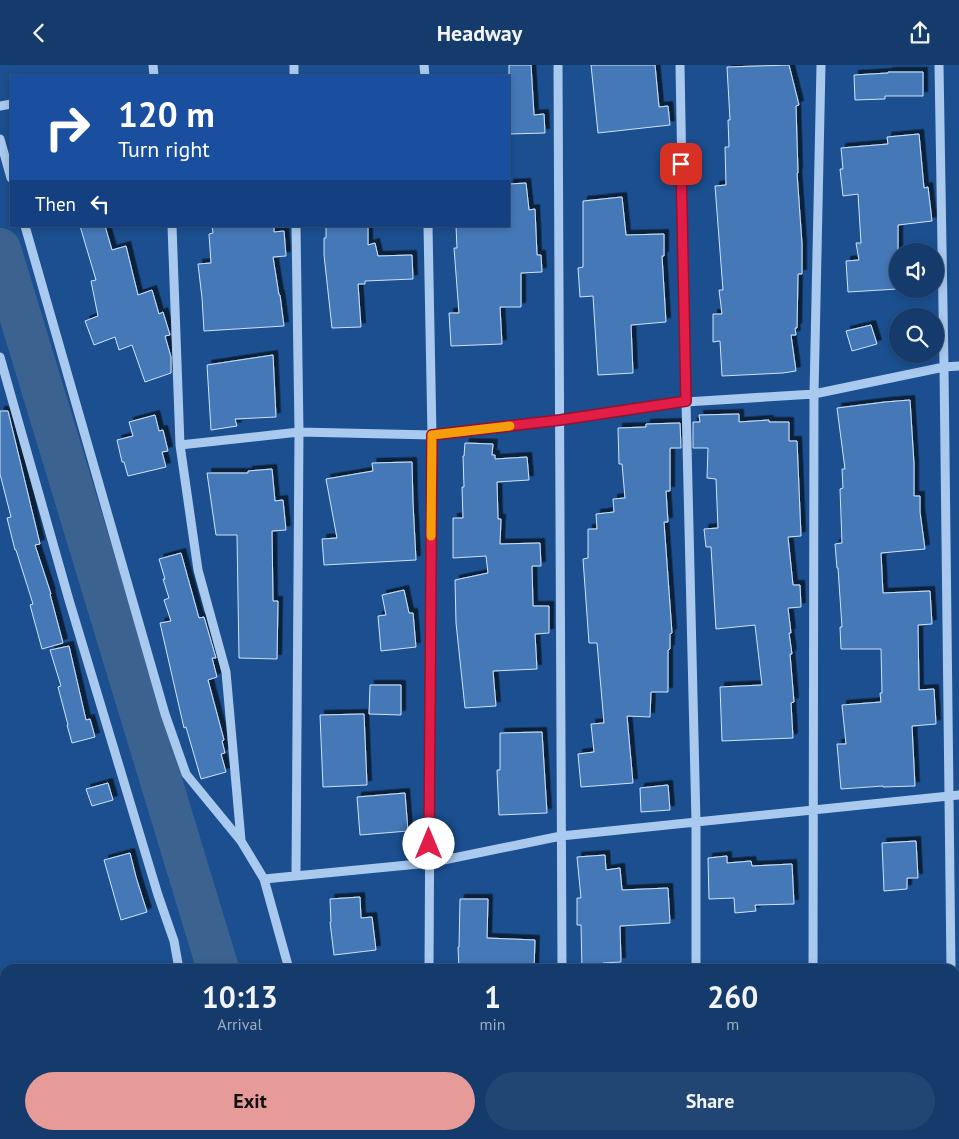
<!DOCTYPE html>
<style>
:root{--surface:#143b6b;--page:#214673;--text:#f1f3f6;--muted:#9dadc1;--line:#33557e;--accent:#e69b98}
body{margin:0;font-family:"PT Sans",sans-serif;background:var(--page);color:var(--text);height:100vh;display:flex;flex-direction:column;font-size:19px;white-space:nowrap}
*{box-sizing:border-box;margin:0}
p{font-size:16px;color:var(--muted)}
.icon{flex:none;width:28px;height:28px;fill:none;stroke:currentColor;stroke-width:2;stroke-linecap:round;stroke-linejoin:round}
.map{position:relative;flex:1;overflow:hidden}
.drawer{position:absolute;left:0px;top:899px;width:960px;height:176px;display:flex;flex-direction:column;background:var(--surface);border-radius:15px 15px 0 0;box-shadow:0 2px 8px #0003,0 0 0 1px var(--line)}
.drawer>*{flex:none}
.hud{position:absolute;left:10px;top:10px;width:500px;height:152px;border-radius:0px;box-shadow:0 2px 8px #0003,0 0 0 1px var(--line);background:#1a4fa0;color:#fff;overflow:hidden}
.buttons{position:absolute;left:889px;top:178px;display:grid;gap:10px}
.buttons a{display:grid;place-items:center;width:55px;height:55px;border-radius:50%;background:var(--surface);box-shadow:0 2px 8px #0003,0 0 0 1px var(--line);font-size:25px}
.pin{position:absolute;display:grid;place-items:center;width:42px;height:42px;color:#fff;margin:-21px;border-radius:10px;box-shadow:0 2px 8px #0006}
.me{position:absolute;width:55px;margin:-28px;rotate:0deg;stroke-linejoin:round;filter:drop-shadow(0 0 4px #0008)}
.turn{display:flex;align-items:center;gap:18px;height:105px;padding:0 25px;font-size:22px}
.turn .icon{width:65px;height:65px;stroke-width:2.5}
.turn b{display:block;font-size:35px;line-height:42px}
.then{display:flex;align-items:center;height:48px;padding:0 25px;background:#0003;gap:10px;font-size:19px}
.eta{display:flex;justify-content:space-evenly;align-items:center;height:85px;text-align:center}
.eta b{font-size:30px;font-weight:700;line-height:35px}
.cta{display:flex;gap:10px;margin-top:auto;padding:10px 25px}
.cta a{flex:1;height:58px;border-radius:30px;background:var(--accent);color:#111;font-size:20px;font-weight:700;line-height:58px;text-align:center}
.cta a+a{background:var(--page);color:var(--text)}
header{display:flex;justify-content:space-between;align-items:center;height:65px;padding:0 25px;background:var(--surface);font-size:22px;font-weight:700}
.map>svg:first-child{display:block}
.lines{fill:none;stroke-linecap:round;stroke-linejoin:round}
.river{stroke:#3c6290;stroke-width:42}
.building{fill:#4478b7;stroke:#cfe3fa;filter:url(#shadow)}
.minor{stroke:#a9c9ee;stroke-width:9}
.route-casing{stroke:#92132f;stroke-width:12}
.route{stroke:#e11d48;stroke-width:9}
.slow{stroke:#f59e0b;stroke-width:9}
</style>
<header><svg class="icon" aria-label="back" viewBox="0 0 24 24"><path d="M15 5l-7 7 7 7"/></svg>Headway<svg class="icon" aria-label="share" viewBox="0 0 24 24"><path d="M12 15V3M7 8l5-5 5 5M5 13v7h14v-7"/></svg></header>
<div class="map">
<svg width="959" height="1074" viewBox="0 0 959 1074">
<defs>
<filter id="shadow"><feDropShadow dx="4.5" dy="-4.5" stdDeviation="0" flood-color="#0009"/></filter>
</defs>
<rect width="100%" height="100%" fill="#1b4f8f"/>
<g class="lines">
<path class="river" d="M0,184L218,904
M268,1070L269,1074"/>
</g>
<path class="building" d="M509,0H531L534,50L544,49L545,68L509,69Z
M591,0H655L659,42L668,41L670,60L598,68Z
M789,0L799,40L796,41L798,108H797L802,179V209H798L797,263H795L796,270H791L796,306L783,308L722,311L720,276L713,277V249H722L719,225H723L715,121L726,120L725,82H729L728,55H730L727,2Z
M888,7H923V31H885V34L855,35L854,10L888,8Z
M919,69L924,123L928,122L932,156L898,160V224L848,227L846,196L859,195L856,178H861L858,129L843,131L840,104H843L841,83L888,79L887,72Z
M526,118L529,145L535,144L537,190H541L542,207L521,208V242H500L502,279L451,281L449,248H459L454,183H457L456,161H509V119Z
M622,132L626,170L664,169V191H662L666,257L631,260L633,308L598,310L593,231L580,232L578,203L583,202V136Z
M80,161H105L112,185L126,181L138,230L152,225L159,249L163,247L170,270L165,271L171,292V308L145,317L132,280L119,285L115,272L94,280L85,256L98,251L91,216L96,215Z
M212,161H274V167L284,166L286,191L273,192L279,230H280L284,261L204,266L202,233L198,199L211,198L209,169L213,168Z
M326,161H368V180L375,178L378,191L412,190L413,214L365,216V219H358L361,262L332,263L324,190V173H326Z
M871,260L877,279L852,286L846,266Z
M273,290L276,352L235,354L237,361L211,365L207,300Z
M910,335L914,399V431H920V447L925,484L881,488L883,528L930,526L932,559L918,560L919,625L934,624L936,659L912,661L915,721L883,722V721L841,724L837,679H846L842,640L881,637L880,628H882L881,584H841L840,562H842L838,503H837L835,479L842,478L840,424L843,423L842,404H845L837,343L885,337Z
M0,346H8L40,479L35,480L51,529H50L63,578L42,584L30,540L33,539L16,485H15L7,453L11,452L0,409Z
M739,349V357L769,355V357H789V376H797L801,471L788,472L793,520H800L801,542L788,543L791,568H789L792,589H790L794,637L791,638L793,673L722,676L720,622L762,620L755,560L716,564L711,482H706L704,464L718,463L716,414L707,413L708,383H693V357H700L699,350Z
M155,350L159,366L163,365L168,386L162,387L166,402L128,411L124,397H122L117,375L133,371L129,357Z
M680,358L681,383H670V426H666L668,457H664L672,568L670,569V584L668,585V627H651L650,652L627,651L633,718L581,722L578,689L594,687L591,659L604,658L597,578H589L583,494L588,493V464H597L596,449L614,447L613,434L625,433L622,399H619L618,363L646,362V359Z
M465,378L493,379L492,390H495V394L527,392L529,415L497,417L498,454H501L500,479L540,478L541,501H532L533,541H549V568L535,569L537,604L493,606L496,641L465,643L456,558L455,515L488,508L486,491L453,493V453H463L462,422H464L463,391H464Z
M412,397L413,438L416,495L324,500L322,474L337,473L326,414L373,406L372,398Z
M272,404L275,436L283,435L286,465L272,466L273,536H278L277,594L239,593L237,470H216L207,408H248V406Z
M181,488L199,553L204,552L216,593H212L217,612L208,615L224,675L222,676L225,688L221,689L226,707L201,714L186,662L184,663L160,558L171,556L164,535L169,533L163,514H165L159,494Z
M404,525L409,548H413L416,582L381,586L378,551L386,550L382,530Z
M69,581L86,655L90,654L95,672L72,678L67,660H68L58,622L61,621L50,585Z
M370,620H401V650L369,649Z
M364,649L367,720L323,722L320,650Z
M542,667L547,748L499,750L497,705H500V668Z
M108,718L113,735L92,741L86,724Z
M668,720L670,745L641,747L640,723Z
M405,728L408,766L360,770L357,732Z
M916,776L918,813H907V824L884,826L882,778Z
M130,788L136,812L147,847L121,855L104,795Z
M605,790L606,805L620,803L622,825L668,823L670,858L620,861L621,897L603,898L604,904H582L581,860H577V833H581L577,792Z
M727,791V798L751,796L752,801L792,799L794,839L755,840L756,846L735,848L734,833L709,834L708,793Z
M360,832L361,853L372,852L376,885L334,890L330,857H331L330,834Z
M460,834H488L487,873L535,875L534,904L499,902L500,904H459L458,882H459Z"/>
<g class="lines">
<path class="minor" d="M153,0L154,11
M294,0V11
M424,0L425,11
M558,0L562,904
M680,0L686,337L696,757V904
M939,0L944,302L951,904
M0,41L11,39
M0,74L11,113
M25,161L165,649L186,709L241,776L264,814L289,904
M172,161L180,380L198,505L226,607L241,775
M428,161L432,370L429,904
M0,292L69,535L158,830L174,876L179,904
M180,380L299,367L432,370L560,355L686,337L814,329L944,302L959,301
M296,810L299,367L296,161
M264,814L429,798L561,771L959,730
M813,904L814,329L821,0
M217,1070L219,1074
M336,1070L337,1074
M562,1070V1074
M953,1070L954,1074
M428,1074V1070
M695,1074V1070
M812,1074V1070"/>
</g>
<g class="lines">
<defs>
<path id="route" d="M429,779L432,370L560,355L686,336L681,99"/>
</defs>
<use href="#route" class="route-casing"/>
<use href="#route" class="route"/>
<path class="slow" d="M431,471L432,370L510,361"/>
</g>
</svg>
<div class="buttons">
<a><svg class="icon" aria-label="sound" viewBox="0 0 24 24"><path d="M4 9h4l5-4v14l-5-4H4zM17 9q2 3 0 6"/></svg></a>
<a><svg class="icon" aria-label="search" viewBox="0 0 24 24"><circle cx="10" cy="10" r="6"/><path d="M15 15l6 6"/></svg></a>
</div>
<div class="pin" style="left:681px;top:99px;background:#d93025"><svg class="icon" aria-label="arrive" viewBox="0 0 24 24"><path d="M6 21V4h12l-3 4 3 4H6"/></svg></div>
<svg class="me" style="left:429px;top:779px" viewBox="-20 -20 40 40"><circle r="19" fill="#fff"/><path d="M0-13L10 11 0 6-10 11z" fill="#e11d48"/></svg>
<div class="hud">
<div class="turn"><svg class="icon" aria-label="right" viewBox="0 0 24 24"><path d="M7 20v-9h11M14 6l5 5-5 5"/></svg><div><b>120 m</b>Turn right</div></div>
<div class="then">Then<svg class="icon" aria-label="left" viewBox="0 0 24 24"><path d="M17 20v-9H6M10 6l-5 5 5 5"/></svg></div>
</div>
<section class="drawer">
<div class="eta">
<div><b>10:13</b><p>Arrival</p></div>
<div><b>1</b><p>min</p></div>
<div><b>260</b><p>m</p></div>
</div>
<div class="cta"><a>Exit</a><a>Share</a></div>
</section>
</div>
